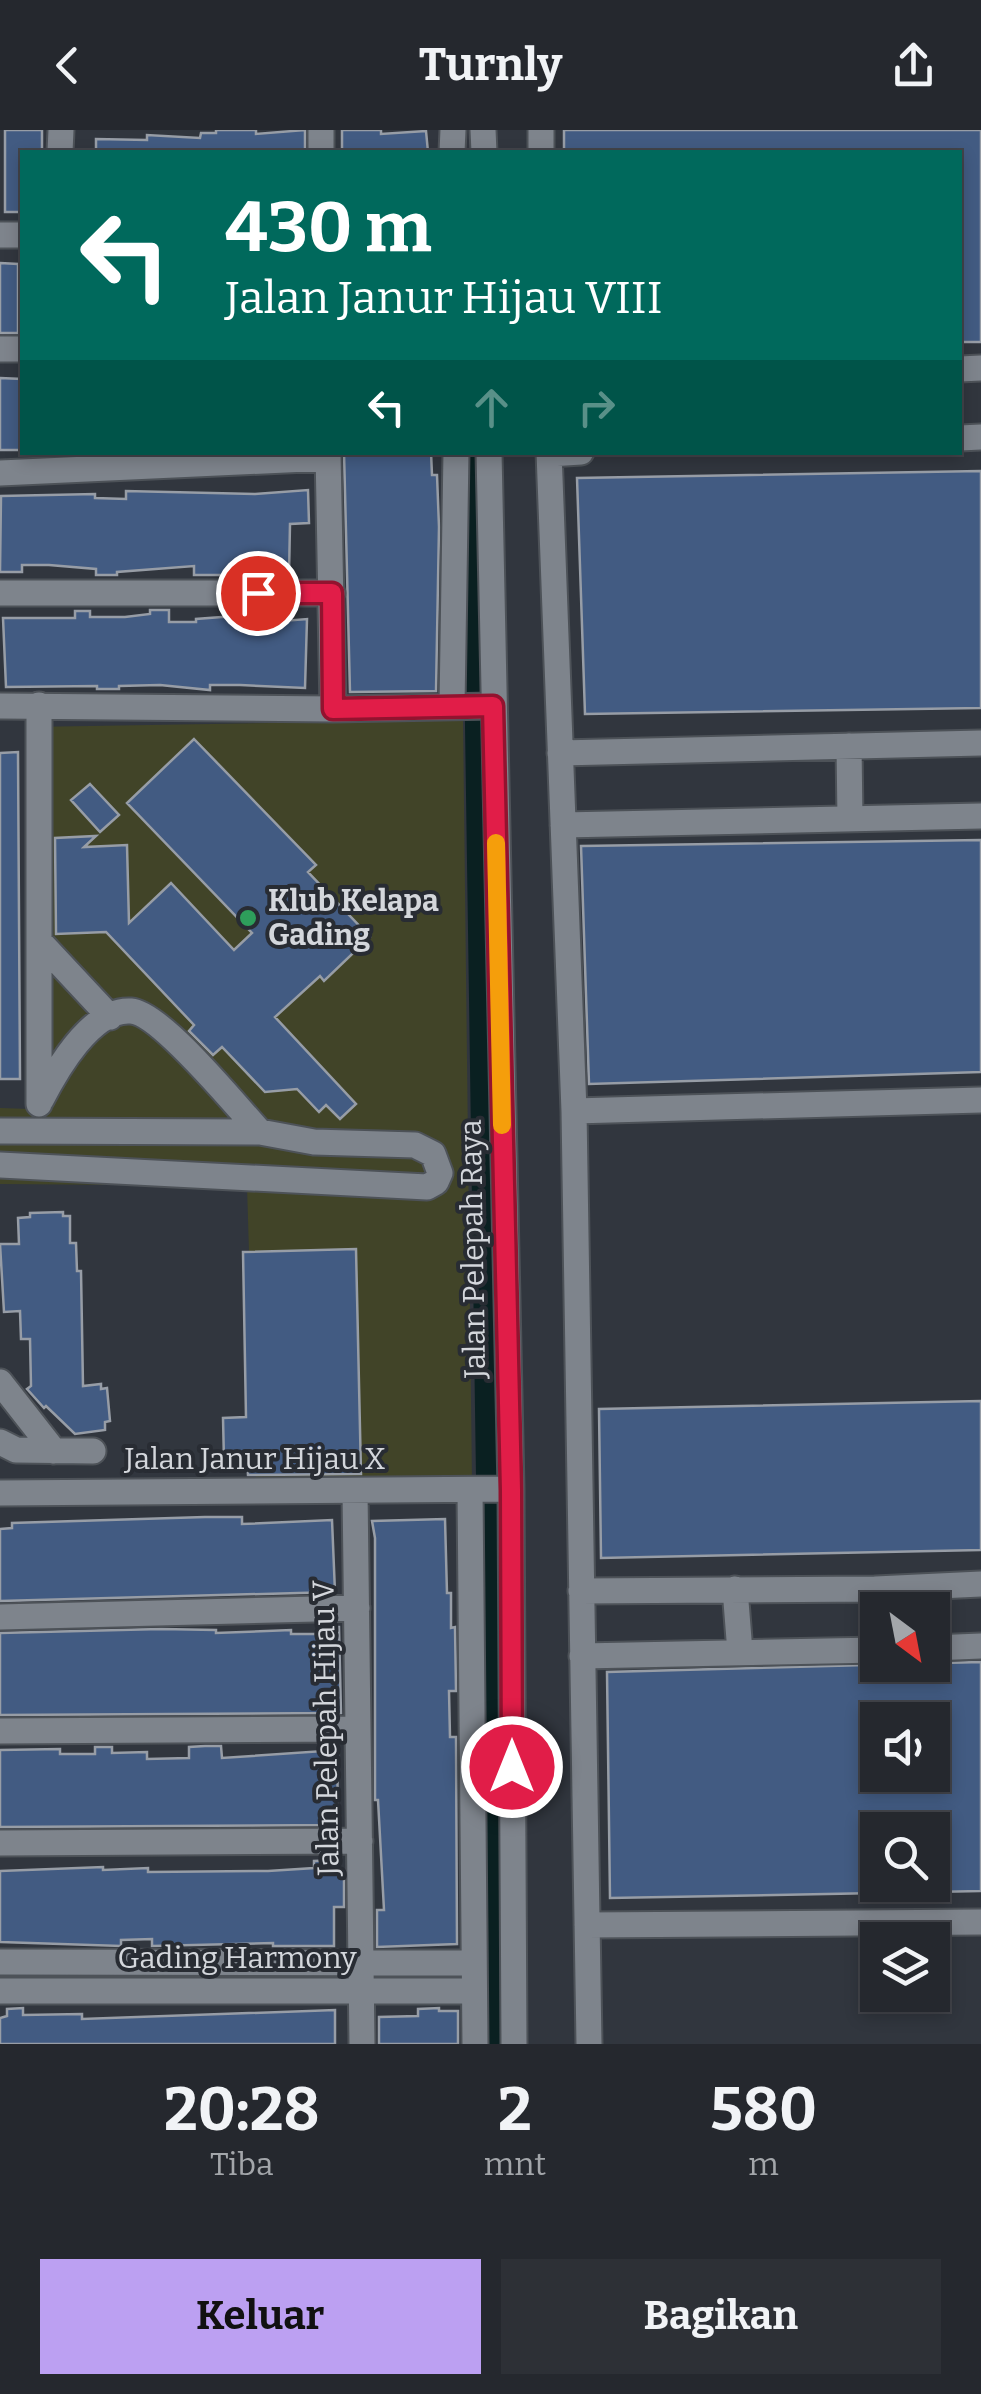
<!DOCTYPE html>
<html lang="id">
<style>
:root{--surface:#25282e;--page:#2d3036;--text:#f1f3f6;--muted:#a3a6aa;--line:#42444a;--accent:#bca0f2}
body{margin:0;font-family:Bitter,serif;background:var(--page);color:var(--text);height:100vh;display:flex;flex-direction:column;font-size:38px;white-space:nowrap}
*{box-sizing:border-box;margin:0}
p{font-size:32px;color:var(--muted)}
.icon{flex:none;width:55px;height:55px;fill:none;stroke:currentColor;stroke-width:2;stroke-linecap:round;stroke-linejoin:round}
.map{position:relative;height:1914px;overflow:hidden}
.side{display:flex;flex-direction:column;background:var(--surface);flex:1}
.side>*{flex:none}
.top-card{position:absolute;left:20px;top:20px;width:942px;height:305px;border-radius:0px;box-shadow:0 5px 15px #0003,0 0 0 2px var(--line);background:#00695c;color:#fff;overflow:hidden}
.needle{width:65px;rotate:148deg}
.buttons{position:absolute;left:860px;top:1462px;display:grid;gap:20px}
.buttons a{display:grid;place-items:center;width:90px;height:90px;border-radius:0px;background:var(--surface);box-shadow:0 5px 15px #0003,0 0 0 2px var(--line);font-size:50px}
.pin{position:absolute;display:grid;place-items:center;width:85px;height:85px;color:#fff;margin:-42px;border:5px solid #fff;border-radius:50%;box-shadow:0 2px 10px #0007}
.me{position:absolute;width:110px;margin:-55px;rotate:0deg;stroke-linejoin:round;filter:drop-shadow(0 0 8px #0008)}
.turn{display:flex;align-items:center;gap:35px;height:210px;padding:0 40px;font-size:45px}
.turn .icon{width:130px;height:130px;stroke-width:2.5}
.turn b{display:block;font-size:70px;line-height:85px}
.lanes{display:flex;align-items:center;height:95px;padding:0 40px;background:#0003;justify-content:center;gap:50px;direction:ltr}
.lanes .off{opacity:.35}
.eta{display:flex;justify-content:space-evenly;align-items:center;height:170px;text-align:center}
.eta b{font-size:60px;font-weight:700;line-height:70px}
.primary-button{display:flex;gap:20px;margin-top:auto;padding:20px 40px}
.primary-button a{flex:1;height:115px;border-radius:0px;background:var(--accent);color:#111;font-size:40px;font-weight:700;line-height:115px;text-align:center}
.primary-button a+a{background:var(--page);color:var(--text)}
header{display:flex;justify-content:space-between;align-items:center;height:130px;padding:0 40px;background:var(--surface);font-size:45px;font-weight:700}
.map>svg:first-child{display:block}
.green{fill:#414428}
.lines{fill:none;stroke-linecap:round;stroke-linejoin:round}
.river{stroke:#0a2021;stroke-width:30}
.building{fill:#425b82;stroke:#979da6;stroke-width:2.5;fill-rule:evenodd}
.minor-casing{stroke:#4d5258;stroke-width:29}
.minor{stroke:#7e848c;stroke-width:25}
.route-casing{stroke:#92132f;stroke-width:25}
.route{stroke:#e11d48;stroke-width:18}
.slow{stroke:#f59e0b;stroke-width:18}
.leisure-dot{fill:#2e9e5b;stroke:#282c33;stroke-width:4}
.labels{text-anchor:middle;stroke-width:8;stroke-linejoin:round;paint-order:stroke}
.poi-label{font-size:30px;font-weight:bold;fill:#d4d7dc;stroke:#282c33;text-anchor:start}
.street-label{font-size:30px;fill:#d4d7dc;stroke:#282c33}
</style>
<header><svg class="icon" aria-label="back" viewBox="0 0 24 24"><path d="M15 5l-7 7 7 7"/></svg>Turnly<svg class="icon" aria-label="share" viewBox="0 0 24 24"><path d="M12 15V3M7 8l5-5 5 5M5 13v7h14v-7"/></svg></header>
<div class="map">
<svg width="981" height="1914" viewBox="0 0 981 1914">
<rect width="100%" height="100%" fill="#31363e"/>
<path class="green" d="M463,590L472,1352L256,1351L247,1056L0,1054V978L30,979L29,597Z"/>
<g class="lines">
<path class="river" d="M476,322L491,1346
M492,1373L497,1914"/>
</g>
<path class="building" d="M5,0H42V22H22V82H5Z
M216,0H256V4L305,0V22H96V9L147,10V5L200,8L201,3H216Z
M342,0H381V4L426,1L428,22H342Z
M564,0H981V212H960V22H564Z
M0,133L18,134V203H0Z
M0,248L22,249V320H0Z
M344,322H431L432,345H437L439,397L436,561L350,562Z
M981,341V578L585,584L577,348Z
M308,360L309,393L290,394L289,445H194V436L117,442V445H96V439L49,435H22V442H0L1,366L95,364V368L126,369V361L255,364Z
M150,480H169V492H196V489L222,487H245V494L307,489L305,558L240,555H210V560L160,555L119,556V559H97V556L6,557L3,488H75V481H90V487H125L150,484Z
M194,609L316,735L308,742L370,807L324,851L320,846L275,887L356,974L340,989L326,975L319,982L297,959L265,962L222,917L213,925L189,901L194,895L106,802L56,804L55,708L96,706L84,717L127,715L129,793L171,753L234,820L252,803L127,673Z
M18,622L20,949H0V623Z
M90,654L119,685L100,702L71,670Z
M981,710V942L589,954L581,716Z
M63,1082V1086H70V1113H76L77,1141H81L83,1256L101,1254V1259L107,1258L110,1291L105,1292V1300L75,1304L46,1276L44,1278L27,1259L31,1256L30,1209H21L20,1181L4,1182L0,1114H19L18,1088L30,1087V1083Z
M356,1119L361,1344L248,1345L247,1330L224,1331L223,1288L246,1287L243,1122Z
M981,1271V1420L601,1428L599,1279Z
M205,1387H242V1394L332,1390L335,1462L0,1471V1399L12,1398V1393Z
M445,1389L447,1463H451V1498L455,1497L456,1561H449L450,1607H456L457,1814L377,1817V1780H384L378,1670H375V1408L372,1391Z
M324,1497H339L341,1583L0,1585V1503L161,1499L216,1500V1503L291,1500V1504H324Z
M981,1532V1761L932,1762V1700H878V1763L610,1768L607,1542ZM878,1590H932V1645H878Z
M205,1616H221L222,1628L338,1620L337,1695L0,1697V1620L60,1619V1624H95V1617H112V1623L147,1622V1629L189,1628V1617Z
M338,1730L339,1742L344,1741V1777H334V1816H273V1813L152,1816V1809L121,1810V1816L0,1812V1741L103,1737V1740L148,1738V1742L268,1741L314,1738V1731Z
M23,1878V1885L82,1884V1889L335,1880V1914H0V1888L7,1886V1879Z
M439,1878V1881H458V1914H379V1887L418,1886V1879Z"/>
<g class="lines">
<defs>
<path id="minor" d="M321,0V22
M483,0L484,22
M541,0V22
M60,22L61,0
M452,22L453,0
M0,105H22
M0,219H22
M960,239L981,238
M960,308L981,307
M328,322L333,579
M489,322L511,1359L514,1914
M549,322L574,981L589,1914
M549,324L581,322
M0,343L328,328
M0,463H332
M0,576L333,579L493,576
M452,576L456,322
M849,616L850,689
M560,623L981,613
M563,695L981,686
M40,812L110,887
M41,970C56,941 91,878 131,881C161,883 236,976 260,1002
M39,974V575
M574,981L981,970
M0,1001L260,1002L314,1012L415,1015L433,1024L440,1043L436,1052L427,1057L0,1035
M0,1252L54,1321
M0,1312L16,1320L93,1321
M470,1360L475,1914
M355,1361L362,1914
M0,1363L511,1359
M735,1459L740,1522
M876,1459L878,1484
M581,1461L876,1459L981,1454
M0,1487L357,1478
M932,1518L981,1516
M582,1526L878,1520
M0,1601L357,1599
M0,1713L360,1711
M587,1795L981,1792
M0,1832L474,1833
M0,1861H474"/>
</defs>
<use href="#minor" class="minor-casing"/>
<use href="#minor" class="minor"/>
</g>
<g class="lines">
<defs>
<path id="route" d="M258,463H332L333,579L493,576L511,1360L512,1637"/>
</defs>
<use href="#route" class="route-casing"/>
<use href="#route" class="route"/>
<path class="slow" d="M496,713L502,995"/>
</g>
<circle class="leisure-dot" cx="248" cy="788" r="10"/>
<g class="labels">
<g class="poi-label">
<text x="268" y="781">Klub Kelapa<tspan x="268" dy="34">Gading</tspan></text>
</g>
<g class="street-label">
<text transform="translate(473 1119) rotate(-91)" y="10">Jalan Pelepah Raya</text>
<text x="255" y="1339">Jalan Janur Hijau X</text>
<text transform="translate(326 1598) rotate(-91)" y="10">Jalan Pelepah Hijau V</text>
<text x="237" y="1838">Gading Harmony</text>
</g>
</g>
</svg>
<div class="buttons">
<a><svg class="needle" viewBox="-14 -14 28 28"><path d="M0-13l5 13h-10z" fill="#e53935"/><path d="M0 13l5-13h-10z" fill="#a3a6aa"/></svg></a>
<a><svg class="icon" aria-label="sound" viewBox="0 0 24 24"><path d="M4 9h4l5-4v14l-5-4H4zM17 9q2 3 0 6"/></svg></a>
<a><svg class="icon" aria-label="search" viewBox="0 0 24 24"><circle cx="10" cy="10" r="6"/><path d="M15 15l6 6"/></svg></a>
<a><svg class="icon" aria-label="layers" viewBox="0 0 24 24"><path d="M12 4l9 5-9 5-9-5zM3 14l9 5 9-5"/></svg></a>
</div>
<div class="pin" style="left:258px;top:463px;background:#d93025"><svg class="icon" aria-label="arrive" viewBox="0 0 24 24"><path d="M6 21V4h12l-3 4 3 4H6"/></svg></div>
<svg class="me" style="left:512px;top:1637px" viewBox="-20 -20 40 40"><circle r="17" fill="#e11d48" stroke="#fff" stroke-width="3"/><path d="M0-11L8 9 0 5-8 9z" fill="#fff"/></svg>
<div class="top-card">
<div class="turn"><svg class="icon" aria-label="left" viewBox="0 0 24 24"><path d="M17 20v-9H6M10 6l-5 5 5 5"/></svg><div><b>430 m</b>Jalan Janur Hijau VIII</div></div>
<div class="lanes"><svg class="icon" aria-label="left" viewBox="0 0 24 24"><path d="M17 20v-9H6M10 6l-5 5 5 5"/></svg><svg class="icon off" aria-label="ahead" viewBox="0 0 24 24"><path d="M12 20V5M6 11l6-6 6 6"/></svg><svg class="icon off" aria-label="right" viewBox="0 0 24 24"><path d="M7 20v-9h11M14 6l5 5-5 5"/></svg></div>
</div>
</div>
<section class="side">
<div class="eta">
<div><b>20:28</b><p>Tiba</p></div>
<div><b>2</b><p>mnt</p></div>
<div><b>580</b><p>m</p></div>
</div>
<div class="primary-button"><a>Keluar</a><a>Bagikan</a></div>
</section>
